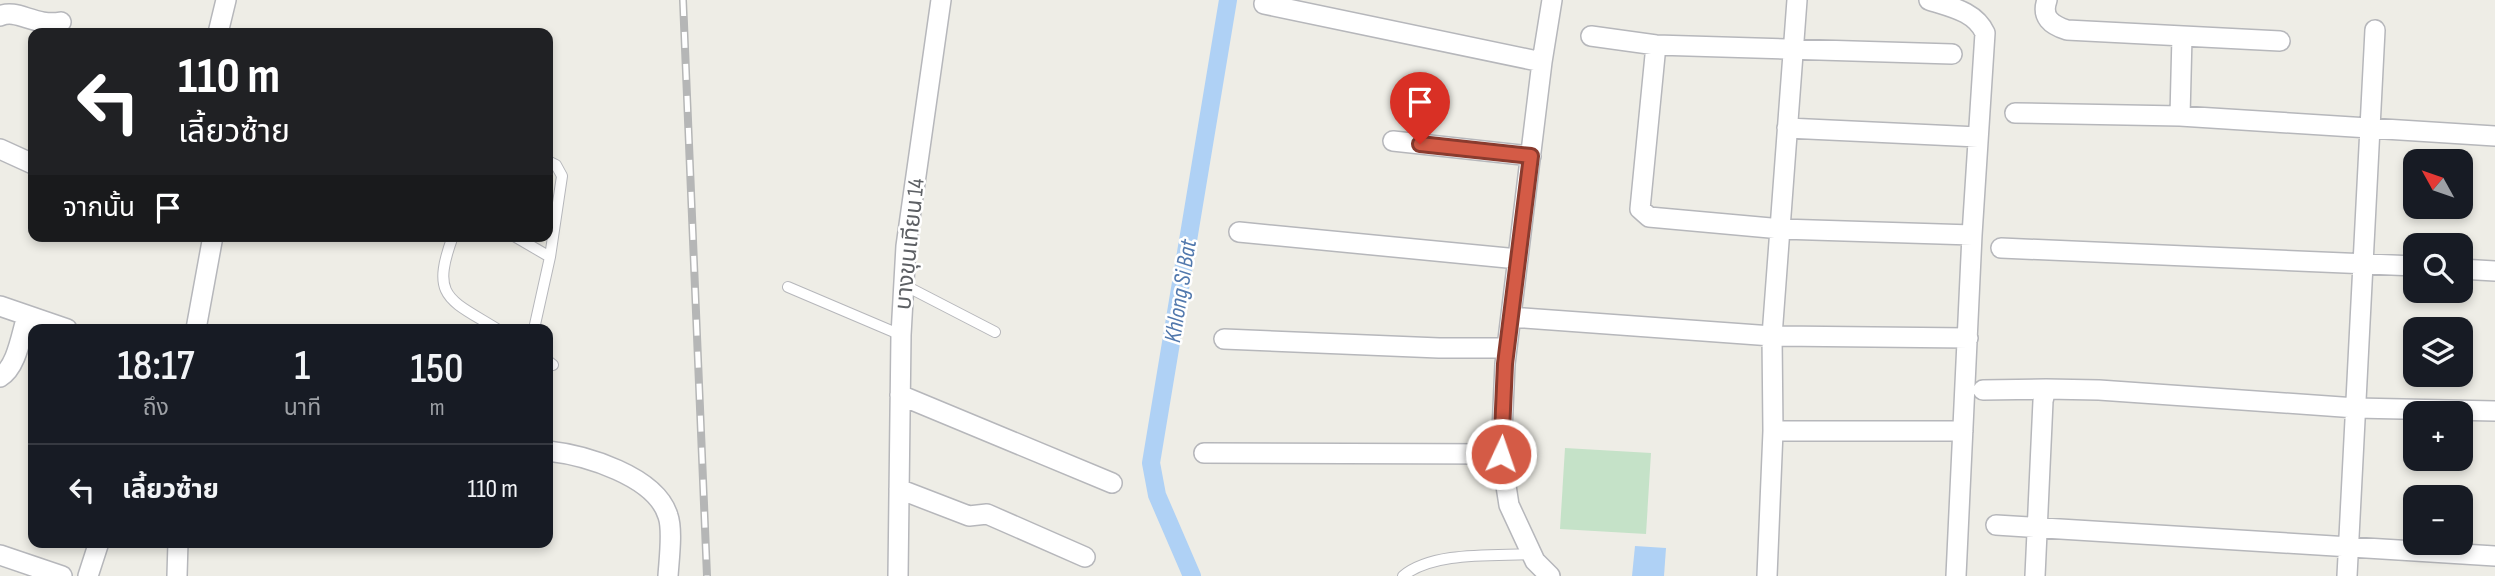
<!DOCTYPE html>
<html lang="th">
<meta charset="utf-8">
<style>
:root{--surface:#171b24;--page:#20242c;--text:#f1f3f6;--muted:#9ea1a6;--line:#363941}
body{margin:0;font-family:"Sofia Sans Condensed","Noto Sans Thai",sans-serif;background:var(--page);color:var(--text);height:100vh;display:flex;flex-direction:column;font-size:26px;white-space:nowrap}
*{box-sizing:border-box;margin:0}
p{font-size:23px;color:var(--muted)}
.icon{flex:none;width:38px;height:38px;fill:none;stroke:currentColor;stroke-width:2;stroke-linecap:round;stroke-linejoin:round}
.map{position:relative;flex:1;overflow:hidden}
.details{position:absolute;left:28px;top:324px;width:525px;height:224px;display:flex;flex-direction:column;background:var(--surface);border-radius:14px;box-shadow:0 4px 10px #0003}
.details>*{flex:none}
.hud{position:absolute;left:28px;top:28px;width:525px;height:214px;border-radius:14px;box-shadow:0 4px 10px #0003;background:#202124;color:#fff;overflow:hidden}
.needle{width:46px;rotate:310deg}
.buttons{position:absolute;left:2403px;top:149px;display:grid;gap:14px}
.buttons a{display:grid;place-items:center;width:70px;height:70px;border-radius:14px;background:var(--surface);box-shadow:0 4px 10px #0003;font-size:35px}
.pin{position:absolute;display:grid;place-items:center;width:60px;height:60px;color:#fff;margin:-72px -30px;border-radius:50% 50% 50% 0;rotate:-45deg;box-shadow:0 0 7px #0007}
.pin .icon{rotate:45deg}
.me{position:absolute;width:77px;margin:-38px;rotate:3deg;stroke-linejoin:round;filter:drop-shadow(0 0 5px #0008)}
.turn{display:flex;align-items:center;gap:24px;height:147px;padding:0 35px;font-size:32px}
.turn .icon{width:91px;height:91px;stroke-width:2.5}
.turn b{display:block;font-size:49px;line-height:60px}
.then{display:flex;align-items:center;height:66px;padding:0 35px;background:#0003;gap:14px;font-size:26px}
.eta{display:flex;justify-content:space-evenly;align-items:center;height:119px;text-align:center}
.eta b{font-size:42px;font-weight:600;line-height:49px}
ul{padding:0;list-style:none}
li{display:flex;align-items:center;gap:21px;height:91px;padding:0 35px;border-top:2px solid var(--line)}
li div{flex:1}
li b{display:block;font-size:26px}
li em{font-style:normal}
.map>svg:first-child{display:block}
.green{fill:#c5e2c8}
.water{fill:#afd1f5}
.lines{fill:none;stroke-linecap:round;stroke-linejoin:round}
.canal{stroke:#afd1f5;stroke-width:18}
.lane-casing{stroke:#b6b7bb;stroke-width:12}
.street-casing{stroke:#b6b7bb;stroke-width:22}
.lane{stroke:#fff;stroke-width:10}
.street{stroke:#fff;stroke-width:19}
.rail-casing{stroke:#b5b6b6;stroke-width:8}
.rail{stroke:#fff;stroke-width:5;stroke-dasharray:16;stroke-linecap:butt}
.route-casing{stroke:#8a3b2e;stroke-width:18}
.route{stroke:#d45b46;stroke-width:12}
.labels{text-anchor:middle;stroke-width:5;stroke-linejoin:round;paint-order:stroke}
.street-label{font-size:23px;fill:#5d6064;stroke:#fff}
.water-label{font-size:24px;font-style:italic;fill:#5178ad;stroke:#fff}
</style>
<div class="map">
<svg width="2495" height="576" viewBox="0 0 2495 576">
<rect width="100%" height="100%" fill="#eeede6"/>
<path class="green" d="M1565,448L1651,453L1646,534L1560,529Z"/>
<path class="water" d="M1635,546L1666,548L1664,576H1632Z"/>
<g class="lines">
<path class="canal" d="M1192,576L1157,495L1151,463L1228,0"/>
<defs>
<path id="lane" d="M548,161L556,165L562,176L550,257
M453,236C430,298 449,299 497,329
M514,236L550,257L534,329
M904,285L995,332
M788,287L901,335
M548,361L553,365
M1403,576C1433,551 1494,556 1532,554"/>
<path id="street" d="M1929,0C1950,7 1975,11 1985,33L1972,235L1956,576
M2047,0C2041,17 2051,25 2067,30L2280,41
M1264,4L1542,62
M0,16C17,8 35,27 61,22
M218,33L226,0
M1591,36L1656,45L1952,54
M1656,45L1640,209L1649,217L1781,229L1972,235
M2015,113L2180,116L2495,136
M2180,116L2182,36
M1787,128L1978,137
M1393,141L1531,156
M0,149L33,164
M1239,232L1518,259
M2001,248L2415,266
M2460,269L2495,271
M0,306L67,329
M1511,317L1772,336L1968,338
M196,329L213,236
M1224,339L1439,348H1507
M0,377C17,367 21,335 27,316
M1983,390L2046,389
M900,395L1112,483
M1773,431H1963
M548,451C585,455 656,476 668,516C673,530 669,560 668,576
M1204,453L1501,454
M899,489L969,516L987,514L1085,557
M1996,525L2495,556
M0,555L62,576
M88,576L99,542
M177,576L178,542
M898,576L901,335L906,246L941,0
M1550,576L1535,561L1509,505L1501,454L1505,364L1542,62L1552,0
M1767,576L1773,431L1772,336L1797,0
M2035,576L2043,401L2046,389L2099,390L2356,408L2495,411
M2347,576L2375,30"/>
</defs>
<use href="#lane" class="lane-casing"/>
<use href="#street" class="street-casing"/>
<use href="#lane" class="lane"/>
<use href="#street" class="street"/>
<defs>
<path id="rail" d="M683,0L707,576"/>
</defs>
<use href="#rail" class="rail-casing"/>
<use href="#rail" class="rail"/>
</g>
<g class="lines">
<defs>
<path id="route" d="M1420,144L1531,156L1505,364L1501,454"/>
</defs>
<use href="#route" class="route-casing"/>
<use href="#route" class="route"/>
</g>
<g class="labels">
<g class="street-label">
<text transform="translate(909 244) rotate(-84)" y="8">บางขุนเทียน 14</text>
</g>
<g class="water-label">
<text transform="translate(1180 291) rotate(-81)" y="8">Khlong Si Bat</text>
</g>
</g>
</svg>
<div class="buttons">
<a><svg class="needle" viewBox="-14 -14 28 28"><path d="M0-13l5 13h-10z" fill="#e53935"/><path d="M0 13l5-13h-10z" fill="#9ea1a6"/></svg></a>
<a><svg class="icon" aria-label="search" viewBox="0 0 24 24"><circle cx="10" cy="10" r="6"/><path d="M15 15l6 6"/></svg></a>
<a><svg class="icon" aria-label="layers" viewBox="0 0 24 24"><path d="M12 4l9 5-9 5-9-5zM3 14l9 5 9-5"/></svg></a>
<a>+</a>
<a>−</a>
</div>
<div class="pin" style="left:1420px;top:144px;background:#d93025"><svg class="icon" aria-label="arrive" viewBox="0 0 24 24"><path d="M6 21V4h12l-3 4 3 4H6"/></svg></div>
<svg class="me" style="left:1501px;top:454px" viewBox="-20 -20 40 40"><circle r="17" fill="#d45b46" stroke="#fff" stroke-width="3"/><path d="M0-11L8 9 0 5-8 9z" fill="#fff"/></svg>
<div class="hud">
<div class="turn"><svg class="icon" aria-label="left" viewBox="0 0 24 24"><path d="M17 20v-9H6M10 6l-5 5 5 5"/></svg><div><b>110 m</b>เลี้ยวซ้าย</div></div>
<div class="then">จากนั้น<svg class="icon" aria-label="arrive" viewBox="0 0 24 24"><path d="M6 21V4h12l-3 4 3 4H6"/></svg></div>
</div>
<section class="details">
<div class="eta">
<div><b>18:17</b><p>ถึง</p></div>
<div><b>1</b><p>นาที</p></div>
<div><b>150</b><p>m</p></div>
</div>
<ul>
<li><svg class="icon" aria-label="left" viewBox="0 0 24 24"><path d="M17 20v-9H6M10 6l-5 5 5 5"/></svg><div><b>เลี้ยวซ้าย</b></div><em>110 m</em></li>
</ul>
</section>
</div>
